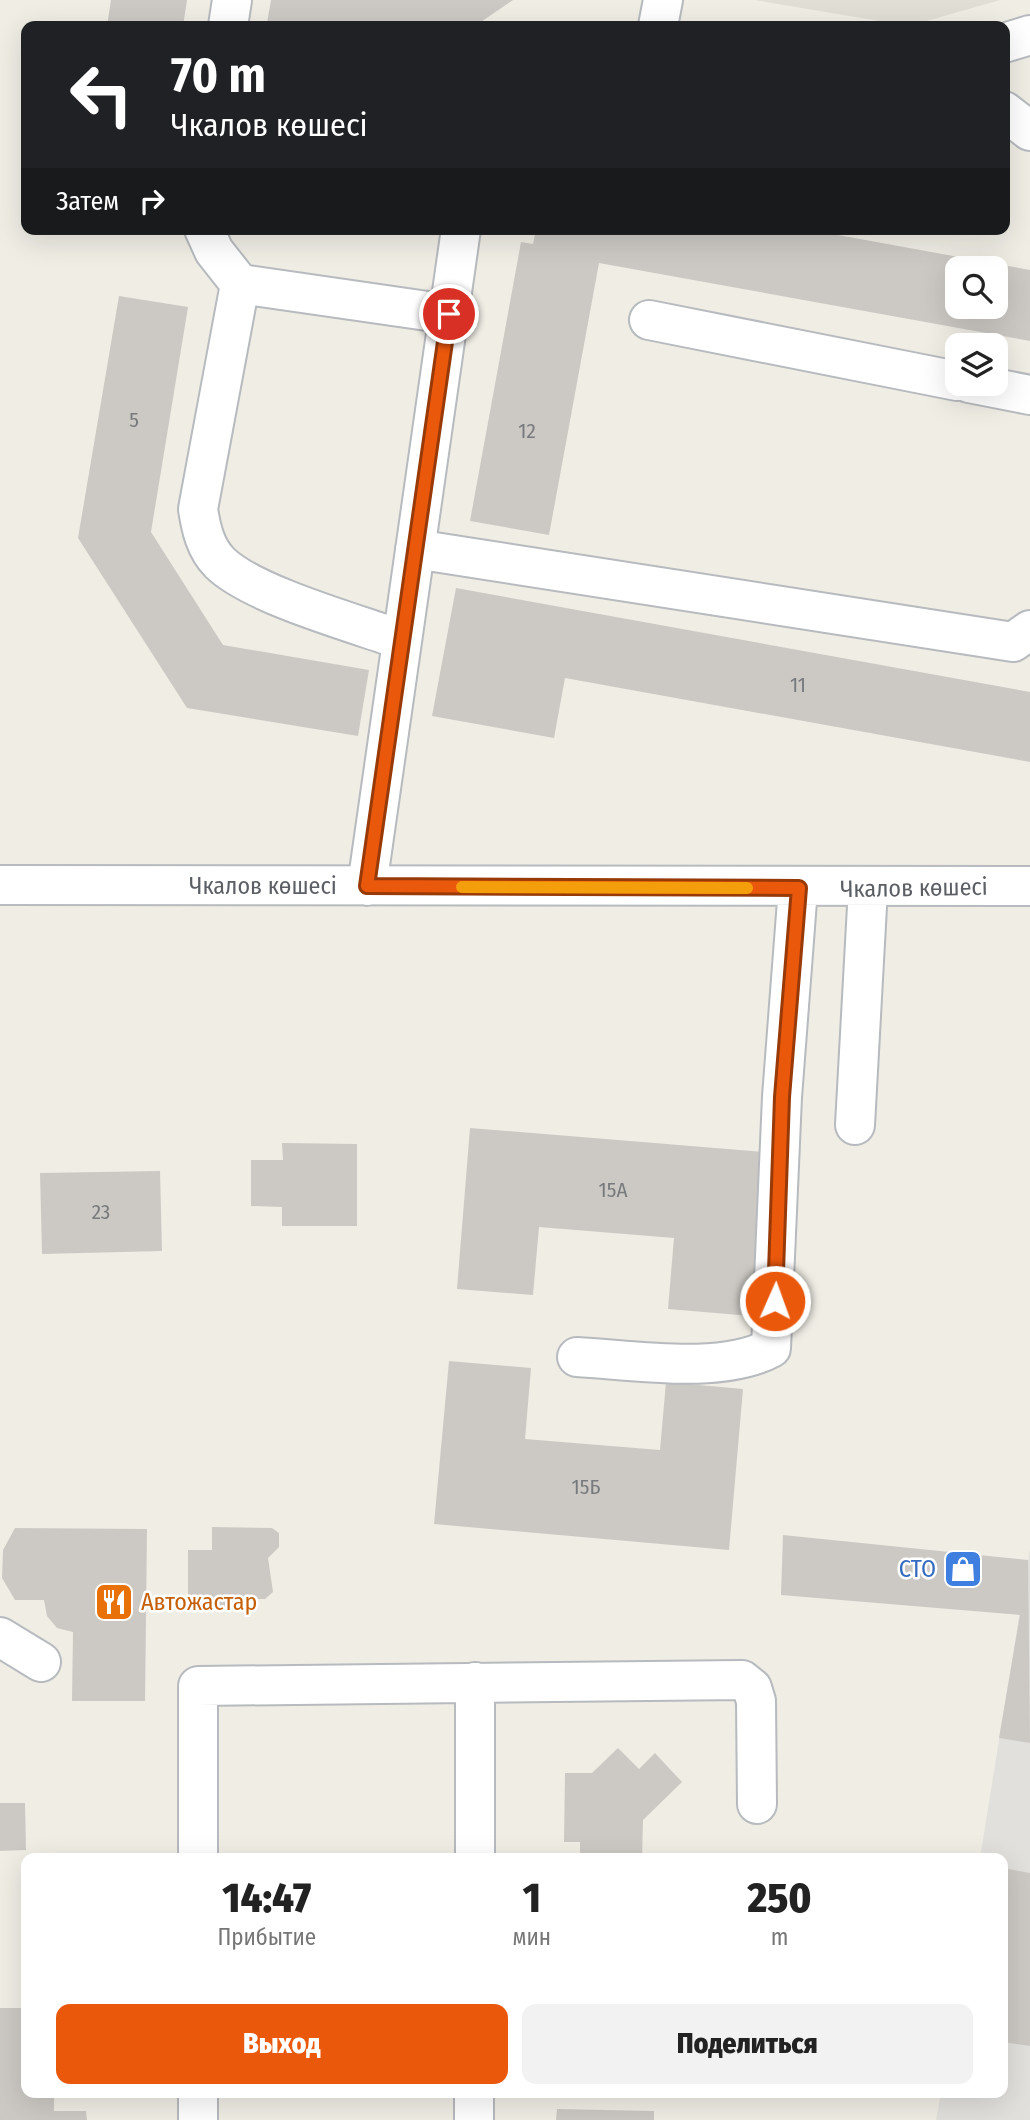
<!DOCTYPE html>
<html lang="ru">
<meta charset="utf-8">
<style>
:root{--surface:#fff;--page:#f2f2f2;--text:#222;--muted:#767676;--accent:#ea580c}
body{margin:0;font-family:"Fira Sans Condensed",sans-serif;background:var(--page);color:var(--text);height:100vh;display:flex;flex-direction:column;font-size:26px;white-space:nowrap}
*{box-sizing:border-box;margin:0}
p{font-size:23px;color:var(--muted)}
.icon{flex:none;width:38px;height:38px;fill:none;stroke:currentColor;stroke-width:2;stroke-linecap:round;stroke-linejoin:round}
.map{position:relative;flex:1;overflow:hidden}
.panel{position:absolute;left:21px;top:1853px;width:987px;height:245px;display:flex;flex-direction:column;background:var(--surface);border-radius:14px;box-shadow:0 7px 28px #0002}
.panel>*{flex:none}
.guide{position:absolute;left:21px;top:21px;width:989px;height:214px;border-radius:14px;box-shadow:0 7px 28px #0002;background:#202124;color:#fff;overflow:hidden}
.fabs{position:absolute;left:945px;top:256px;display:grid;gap:14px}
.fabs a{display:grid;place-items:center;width:63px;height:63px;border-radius:14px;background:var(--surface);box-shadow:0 7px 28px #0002;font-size:35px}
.pin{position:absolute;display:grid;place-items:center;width:60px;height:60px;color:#fff;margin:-30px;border:4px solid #fff;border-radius:50%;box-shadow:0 2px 7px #0007}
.me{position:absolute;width:77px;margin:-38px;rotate:2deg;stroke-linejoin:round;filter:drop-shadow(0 0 5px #0008)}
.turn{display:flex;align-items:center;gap:24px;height:147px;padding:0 35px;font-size:32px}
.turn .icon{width:91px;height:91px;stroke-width:2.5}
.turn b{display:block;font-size:49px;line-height:60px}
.then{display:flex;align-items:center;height:66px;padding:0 35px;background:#0003;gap:14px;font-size:26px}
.eta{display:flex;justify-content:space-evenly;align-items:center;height:119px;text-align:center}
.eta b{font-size:42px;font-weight:800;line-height:49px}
.action{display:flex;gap:14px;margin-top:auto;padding:14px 35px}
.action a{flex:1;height:80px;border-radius:14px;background:var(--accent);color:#fff;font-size:28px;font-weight:800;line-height:80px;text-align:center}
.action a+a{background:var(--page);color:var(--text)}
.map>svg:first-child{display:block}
.industrial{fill:#e2e0dc}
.education{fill:#e1ded5}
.building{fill:#ccc9c4;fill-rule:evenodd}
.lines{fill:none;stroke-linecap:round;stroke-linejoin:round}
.minor-casing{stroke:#b7babe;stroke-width:42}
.minor{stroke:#fff;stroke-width:38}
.route-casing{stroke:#983908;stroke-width:18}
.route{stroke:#ea580c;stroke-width:12}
.slow{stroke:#f59e0b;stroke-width:12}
.labels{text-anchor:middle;stroke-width:5;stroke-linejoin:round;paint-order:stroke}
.number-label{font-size:21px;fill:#787a7d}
.street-label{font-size:24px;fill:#5c6065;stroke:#fff}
.shop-label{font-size:24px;fill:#366cbe;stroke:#fff;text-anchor:end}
.food-label{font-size:24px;fill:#c56008;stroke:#fff;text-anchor:start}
</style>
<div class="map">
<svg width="1030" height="2120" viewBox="0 0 1030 2120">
<rect width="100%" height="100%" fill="#efede4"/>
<path class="industrial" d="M1030,1549V2120H936L941,2093H1003V1858H980Z"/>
<path class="education" d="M755,0H1000L909,26Z"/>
<path class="building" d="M111,0H187L183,26H107Z
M271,0H513L475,26H287L267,23Z
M536,229H805L1030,270V341L599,263L549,535L470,521L521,242L533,244ZM957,268H996V306H957Z
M119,296L188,307L151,532L223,645L369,670L358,736L187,708L78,538Z
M456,588L1030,692V762L565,678L554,738L432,716Z
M470,1128L764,1152L751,1316L668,1309L674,1238L539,1227L533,1295L457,1289Z
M282,1143L357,1144V1226H282V1207L251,1206V1160H283Z
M160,1171L162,1251L42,1254L40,1173Z
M449,1361L531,1368L525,1439L660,1450L666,1382L743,1389L729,1550L434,1524Z
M212,1527L272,1528L279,1533V1547L268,1558L273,1592L265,1599H247L246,1608H188V1550H212Z
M15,1528L147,1529L145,1701H72L73,1632L57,1628L47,1616L44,1600H15L2,1578L3,1550Z
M783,1535L1028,1560L1030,1743L999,1738L1020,1615L781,1595Z
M618,1748L639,1769L655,1753L682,1782L643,1820L642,1858H580V1842H564L565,1773H592Z
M0,1803H25L26,1850L0,1851Z
M1003,1868L1030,1873V2046L1003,2042Z
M0,2008H26V2093H54V2111H86L87,2120H0Z
M557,2109L654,2111V2120H556Z"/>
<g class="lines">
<defs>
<path id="minor" d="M228,26L232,0
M658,26L663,0
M1004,43L1030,35
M1004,111L1030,131
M204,229L214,251L240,284L448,314
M240,284L198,509C201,528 205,548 220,563C253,595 354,623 402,640
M649,320L957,381
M969,383L1030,395
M415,549L1013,642L1030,630
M0,885L1030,886
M367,886L461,229
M855,1125L868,888
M577,1357C634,1360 721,1375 771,1348L782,1097L798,888
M0,1637L41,1662
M198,1858V1686L742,1680L752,1688L756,1701L757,1804
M475,1858V1682
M198,2093V2120
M474,2120V2093"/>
</defs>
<use href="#minor" class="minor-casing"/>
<use href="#minor" class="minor"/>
</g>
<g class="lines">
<defs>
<path id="route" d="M449,314L367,886L799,888L782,1097L775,1301"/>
</defs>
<use href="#route" class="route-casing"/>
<use href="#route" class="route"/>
<path class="slow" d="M462,887L747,888"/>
</g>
<defs>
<symbol id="shop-square" viewBox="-11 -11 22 22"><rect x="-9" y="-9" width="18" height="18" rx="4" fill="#3f7fe0" stroke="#fff"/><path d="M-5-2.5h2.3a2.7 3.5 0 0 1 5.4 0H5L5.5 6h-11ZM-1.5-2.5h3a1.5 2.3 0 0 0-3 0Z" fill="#fff"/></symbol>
<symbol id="restaurant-square" viewBox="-11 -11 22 22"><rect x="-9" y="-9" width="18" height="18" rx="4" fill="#e8710a" stroke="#fff"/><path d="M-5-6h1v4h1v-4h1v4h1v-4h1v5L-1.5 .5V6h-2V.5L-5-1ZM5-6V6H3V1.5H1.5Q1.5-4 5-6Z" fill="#fff"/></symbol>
</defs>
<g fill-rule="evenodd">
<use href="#shop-square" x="941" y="1547" width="44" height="44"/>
<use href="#restaurant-square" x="92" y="1580" width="44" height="44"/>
</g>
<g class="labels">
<g class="number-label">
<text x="134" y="427">5</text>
<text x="527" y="438">12</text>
<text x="798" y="692">11</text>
<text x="613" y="1197">15А</text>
<text x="101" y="1219">23</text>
<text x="586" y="1494">15Б</text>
</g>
<g class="street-label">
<text x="263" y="894">Чкалов көшесі</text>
<text transform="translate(914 888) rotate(-1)" y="8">Чкалов көшесі</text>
</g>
<g class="shop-label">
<text x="936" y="1577">СТО</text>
</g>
<g class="food-label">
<text x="141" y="1610">Автожастар</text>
</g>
</g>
</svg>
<div class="fabs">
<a><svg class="icon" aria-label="search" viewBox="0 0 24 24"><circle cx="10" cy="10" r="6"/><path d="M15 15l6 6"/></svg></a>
<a><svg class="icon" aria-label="layers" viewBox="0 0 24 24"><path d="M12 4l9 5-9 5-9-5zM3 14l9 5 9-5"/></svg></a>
</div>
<div class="pin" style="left:449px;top:314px;background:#d93025"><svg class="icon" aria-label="arrive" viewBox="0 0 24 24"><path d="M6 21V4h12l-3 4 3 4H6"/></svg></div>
<svg class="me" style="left:775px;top:1301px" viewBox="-20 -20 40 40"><circle r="17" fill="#ea580c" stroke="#fff" stroke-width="3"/><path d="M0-11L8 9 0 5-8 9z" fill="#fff"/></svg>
<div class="guide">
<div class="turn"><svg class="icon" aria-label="left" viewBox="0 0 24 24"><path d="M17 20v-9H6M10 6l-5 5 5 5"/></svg><div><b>70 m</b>Чкалов көшесі</div></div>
<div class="then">Затем<svg class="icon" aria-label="right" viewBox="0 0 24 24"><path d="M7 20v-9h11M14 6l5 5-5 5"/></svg></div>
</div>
<section class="panel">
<div class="eta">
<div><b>14:47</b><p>Прибытие</p></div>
<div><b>1</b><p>мин</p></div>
<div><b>250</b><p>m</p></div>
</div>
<div class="action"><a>Выход</a><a>Поделиться</a></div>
</section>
</div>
